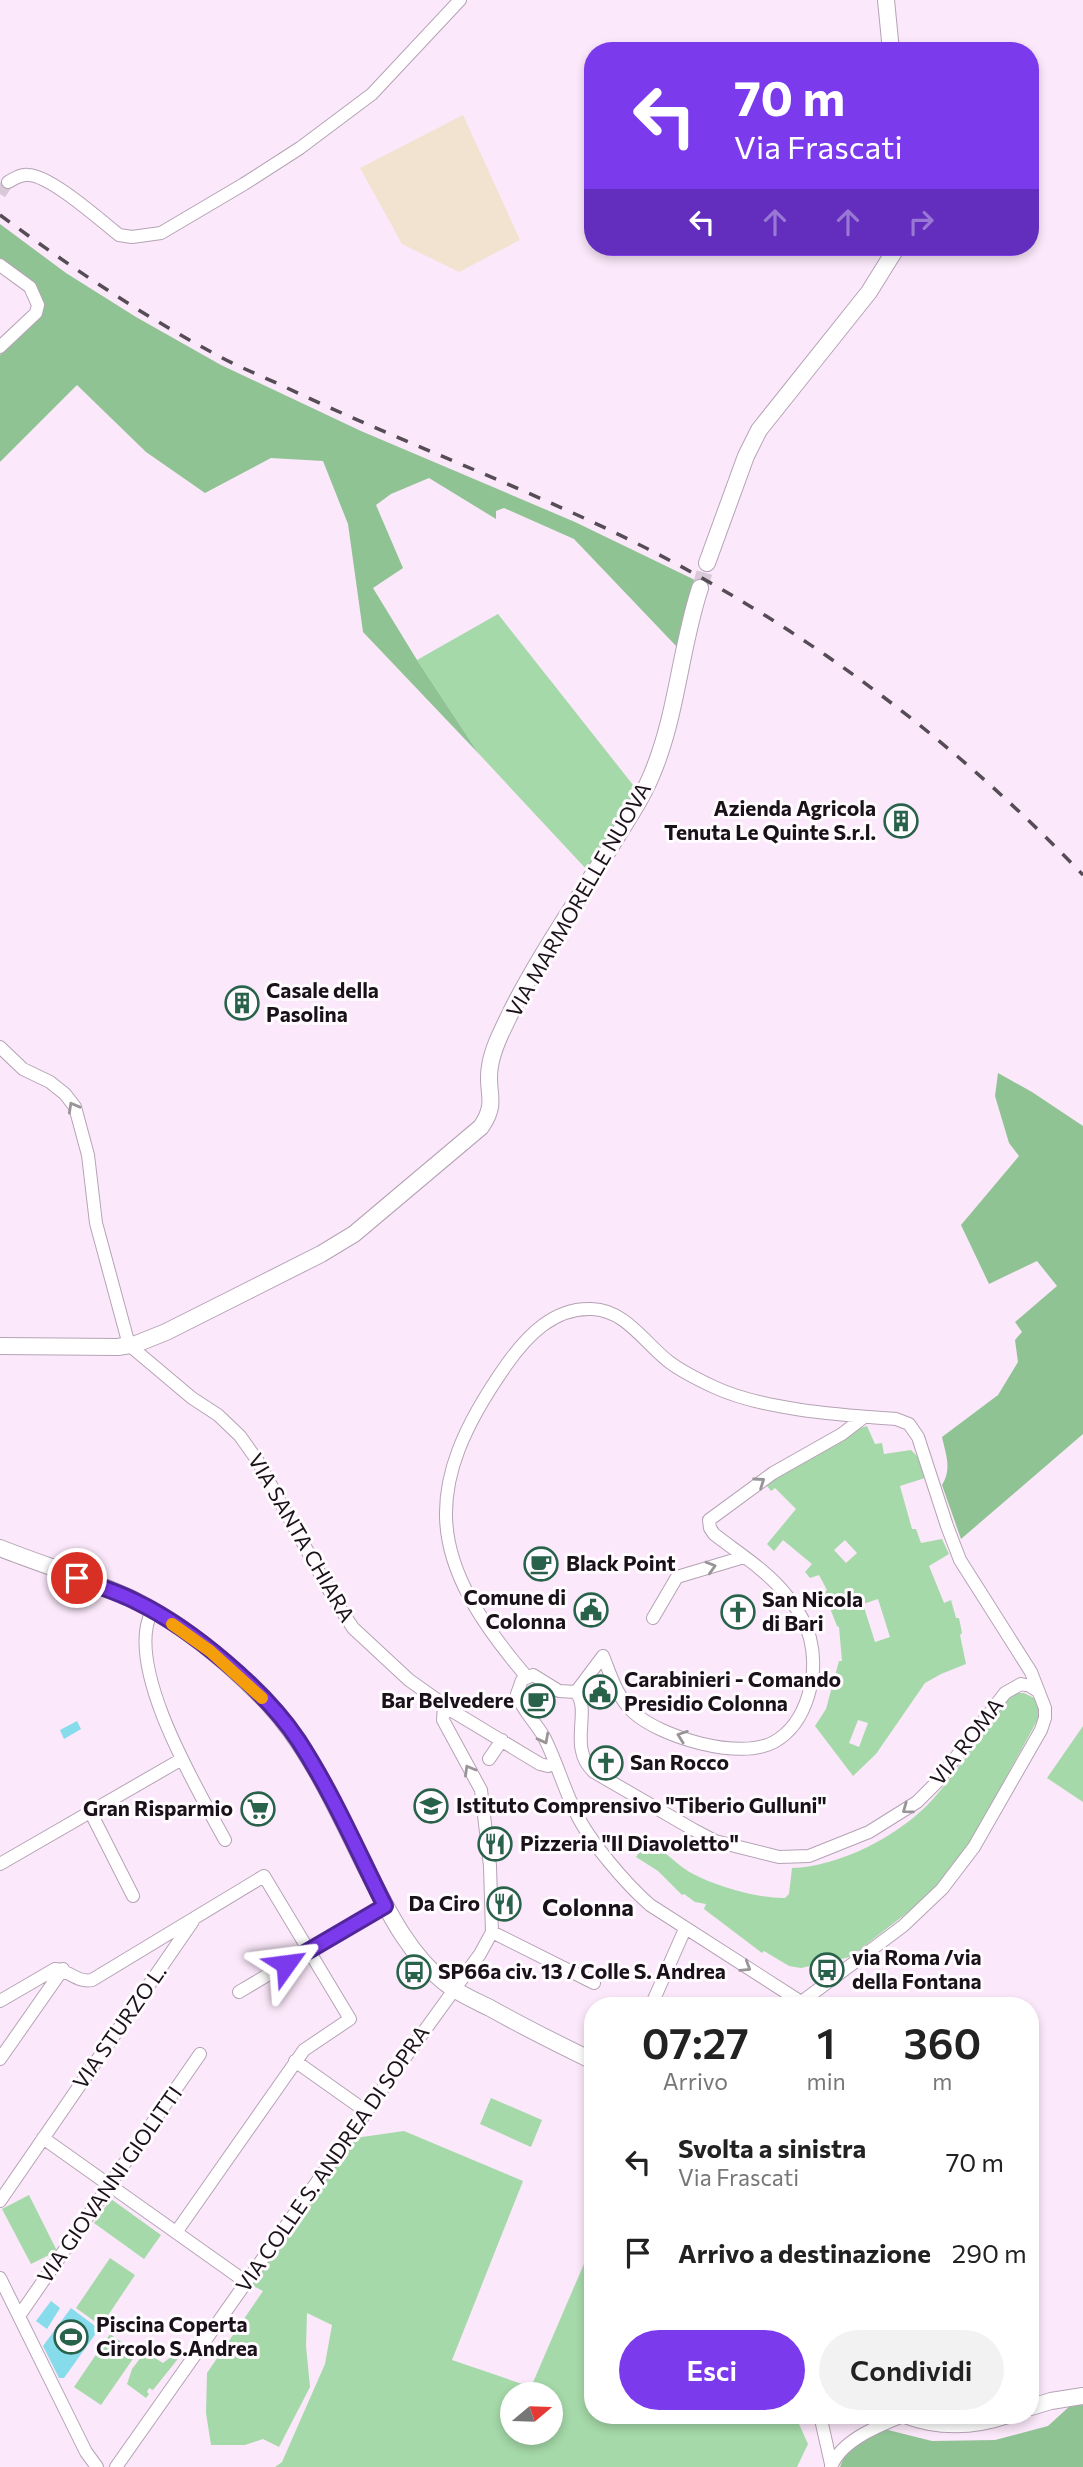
<!DOCTYPE html>
<html lang="it">
<style>
:root{--surface:#fff;--page:#f2f2f2;--text:#222;--muted:#767676;--accent:#7c3aed}
body{margin:0;font-family:Commissioner,sans-serif;background:var(--page);color:var(--text);height:100vh;display:flex;flex-direction:column;font-size:26px;white-space:nowrap}
*{box-sizing:border-box;margin:0}
p{font-size:23px;color:var(--muted)}
.icon{flex:none;width:38px;height:38px;fill:none;stroke:currentColor;stroke-width:2;stroke-linecap:round;stroke-linejoin:round}
.map{position:relative;flex:1;overflow:hidden}
.sheet{position:absolute;left:584px;top:1997px;width:455px;height:427px;display:flex;flex-direction:column;background:var(--surface);border-radius:28px;box-shadow:0 4px 10px #0003}
.sheet>*{flex:none}
.top-card{position:absolute;left:584px;top:42px;width:455px;height:214px;border-radius:28px;box-shadow:0 4px 10px #0003;background:#7c3aed;color:#fff;overflow:hidden}
.needle{width:46px;rotate:71deg}
.fabs{position:absolute;left:500px;top:2382px;display:grid;gap:14px}
.fabs a{display:grid;place-items:center;width:63px;height:63px;border-radius:50%;background:var(--surface);box-shadow:0 4px 10px #0003;font-size:35px}
.pin{position:absolute;display:grid;place-items:center;width:60px;height:60px;color:#fff;margin:-30px;border:4px solid #fff;border-radius:50%;box-shadow:0 2px 7px #0007}
.me{position:absolute;width:77px;margin:-38px;rotate:59deg;stroke-linejoin:round;filter:drop-shadow(0 0 5px #0008)}
.turn{display:flex;align-items:center;gap:24px;height:147px;padding:0 35px;font-size:32px}
.turn .icon{width:91px;height:91px;stroke-width:2.5}
.turn b{display:block;font-size:49px;line-height:60px}
.lanes{display:flex;align-items:center;height:66px;padding:0 35px;background:#0003;justify-content:center;gap:35px;direction:ltr}
.lanes .off{opacity:.35}
.eta{display:flex;justify-content:space-evenly;align-items:center;height:119px;text-align:center}
.eta b{font-size:42px;font-weight:600;line-height:49px}
.cta{display:flex;gap:14px;margin-top:auto;padding:14px 35px}
.cta a{flex:1;height:80px;border-radius:42px;background:var(--accent);color:#fff;font-size:28px;font-weight:600;line-height:80px;text-align:center}
.cta a+a{background:var(--page);color:var(--text)}
ul{padding:0;list-style:none}
li{display:flex;align-items:center;gap:21px;height:91px;padding:0 35px}
li div{flex:1}
li b{display:block;font-size:26px}
li em{font-style:normal}
.map>svg:first-child{display:block}
.industrial{fill:#f2e2d0}
.green{fill:#a5d9a9;fill-rule:evenodd}
.forest{fill:#90c394}
.water{fill:#86dceb}
.lines{fill:none;stroke-linecap:round;stroke-linejoin:round}
.street-tunnel{stroke:#d9c8d8;stroke-width:12;stroke-dasharray:12 6;stroke-linecap:butt}
.secondary-tunnel{stroke:#d9c8d8;stroke-width:16;stroke-dasharray:16 8;stroke-linecap:butt}
.street-casing{stroke:#b5a3b5;stroke-width:14}
.secondary-casing{stroke:#b5a3b5;stroke-width:18}
.street{stroke:#fff;stroke-width:12}
.secondary{stroke:#fff;stroke-width:16}
.rail{stroke:#564c55;stroke-width:3.5;stroke-dasharray:12 12;stroke-linecap:butt}
.oneway{stroke:#989497}
.route-casing{stroke:#51269a;stroke-width:18}
.route{stroke:#7c3aed;stroke-width:12}
.slow{stroke:#f59e0b;stroke-width:12}
.labels{text-anchor:middle;stroke-width:6;stroke-linejoin:round;paint-order:stroke}
.poi-label{font-size:21px;font-weight:bold;fill:#191218;stroke:#fffbfe;text-anchor:start}
.street-label{font-size:21px;fill:#191218;stroke:#fffbfe}
.quarter-label{font-size:24px;font-weight:bold;fill:#191218;stroke:#fffbfe}
</style>
<div class="map">
<svg width="1083" height="2467" viewBox="0 0 1083 2467">
<rect width="100%" height="100%" fill="#fbe8fa"/>
<path class="industrial" d="M463,115L520,240L459,272L402,244L360,168Z"/>
<path class="green" d="M498,614L637,790L588,871L479,754L417,660Z
M867,1426L875,1444L882,1443L884,1454L911,1450L917,1456L925,1478L900,1486L912,1529H916L921,1543L942,1539L949,1554L929,1566L944,1603L951,1600L956,1618H959L962,1633L960,1635L966,1664L941,1674L925,1683L876,1754L853,1776L815,1726L826,1709L839,1661H842L839,1627L837,1626L824,1593L827,1590L819,1575L810,1578L805,1572L812,1564L783,1540L774,1551L767,1544L796,1509L775,1488L771,1491L767,1486C784,1471 805,1464 824,1451C838,1442 851,1430 867,1426ZM845,1540L857,1553L846,1563L834,1550ZM878,1599L890,1637L875,1642L863,1604ZM858,1720L868,1723L859,1747L849,1743Z
M1016,1693H1024L1036,1699L1040,1714L1038,1719L969,1845L938,1885L925,1899L850,1957L801,1968L789,1966L764,1951L762,1953L704,1909L706,1904L695,1902L684,1894L682,1895L658,1871L636,1857L646,1842C661,1847 670,1858 682,1867C703,1883 758,1899 785,1898L789,1894L792,1868C839,1867 901,1835 933,1799C957,1772 978,1739 999,1708L1007,1698Z
M1083,1726V1802L1047,1778Z
M491,2098L542,2120L531,2147L480,2124Z
M404,2131L523,2181L452,2360L531,2387L593,2243V2415H795L808,2444L797,2467H275L282,2462L325,2364L332,2325L307,2313L306,2346L310,2387L279,2447L263,2439L245,2445H211L206,2413L207,2373L263,2291L246,2282L348,2139ZM513,2394H551V2432H513Z
M29,2195L57,2251L31,2264L2,2209Z
M111,2199L161,2235L144,2259L94,2223Z
M110,2258L135,2275L101,2326L76,2308Z
M110,2334L137,2353L101,2405L74,2387Z
M145,2352L163,2363L176,2353L181,2355L153,2390L149,2388L147,2392L149,2394L146,2398L127,2384L132,2369Z"/>
<path class="forest" d="M0,224L66,273L136,317L221,365L361,431L575,522L697,581L677,647L574,539L504,508L496,511V519L429,478L391,494L376,505L403,568L373,588L417,660L479,754L363,632L348,524L323,461L271,458L205,493L146,452L77,385L0,462V355L43,309C40,284 20,274 0,261Z
M998,1073L1032,1092L1083,1126V1434L961,1539L942,1485C952,1469 946,1455 942,1437L998,1395L1018,1362L1015,1340L1022,1332L1015,1322L1057,1286L1037,1261L989,1284L961,1225L1019,1156L1009,1143L995,1096Z
M1083,2394V2467H840L847,2449L875,2432L888,2430L932,2441L995,2440L1048,2426Z"/>
<path class="water" d="M77,1721L81,1729L64,1739L60,1730Z
M51,2301L60,2308L47,2329L36,2321Z
M71,2308L99,2329L64,2378H59L43,2346Z"/>
<g class="lines">
<path class="street-tunnel" d="M0,194L8,182"/>
<path class="secondary-tunnel" d="M700,588L707,563"/>
<defs>
<path id="street" d="M8,182C14,179 20,174 28,175C50,175 100,220 119,235L132,237L161,233L244,184L300,148L372,94L460,0
M0,265L30,287L38,305L36,313L0,347
M0,1047L23,1069L50,1082L65,1094L75,1107L88,1155L96,1223L129,1345L192,1398L218,1415L240,1436L257,1460L334,1599L353,1628L409,1680L454,1712L540,1764L548,1766L555,1763
M152,1611C123,1666 198,1790 225,1840
M653,1618L677,1577L744,1557
M603,1656C611,1676 617,1697 633,1712C660,1737 740,1761 774,1742C808,1723 819,1673 810,1638C806,1623 797,1608 787,1596C768,1571 738,1553 714,1534L710,1528L709,1520L773,1473L842,1434L864,1417
M526,1676C428,1561 418,1490 507,1364C527,1336 554,1307 592,1309C625,1310 644,1342 668,1361C682,1372 699,1380 714,1387C763,1410 842,1415 896,1419L909,1424L918,1437L947,1526L960,1560L1031,1672L1045,1708V1718L1041,1730L974,1847L942,1889L903,1926L796,2006
M576,1692C592,1712 567,1747 594,1772L694,1830L715,1841L779,1857L809,1856L869,1832L917,1802L937,1782L1005,1693L1021,1684L1030,1686L1039,1692
M576,1692L559,1691L533,1675L522,1680L517,1694C522,1711 537,1723 545,1739C557,1763 564,1789 576,1813C590,1842 626,1884 650,1905L801,2002
M576,1692L603,1656
M489,1759L502,1740
M91,1813L133,1896
M0,1864L182,1759
M492,1932L594,1983
M239,1992L385,1905
M0,2001L55,1969C69,1970 77,1983 92,1980L264,1876L350,2019L304,2050L177,2231
M651,2006L685,1929
M0,2059L63,1969
M295,2061L367,2112
M43,2138L246,2282
M0,2201L193,1921
M0,2278L86,2452L97,2467
M19,2316L200,2054
M820,2415L831,2464
M116,2467L393,2074L480,1954L492,1932L490,1866L481,1790L443,1720L444,1705
M831,2467C841,2440 880,2425 906,2415"/>
<path id="secondary" d="M886,0L891,51
M707,563L746,456L759,430L869,292L897,247
M0,1346L118,1347L136,1344L166,1332L321,1254L354,1234L481,1127C499,1101 485,1092 490,1066C493,1047 503,1029 511,1012C541,952 581,896 616,838C629,817 643,797 652,774C677,715 680,649 700,588
M0,1548C45,1566 94,1580 138,1602C185,1626 230,1664 267,1702C313,1752 339,1815 369,1874C389,1913 409,1954 444,1982C457,1993 474,2000 490,2008C524,2027 558,2044 593,2061
M1031,2407L1051,2401L1083,2396
M905,2415C939,2428 973,2427 1008,2415"/>
</defs>
<use href="#street" class="street-casing"/>
<use href="#secondary" class="secondary-casing"/>
<use href="#street" class="street"/>
<use href="#secondary" class="secondary"/>
<path class="rail" d="M0,215C69,266 140,314 215,354C238,367 262,376 285,387C405,444 530,489 648,549C810,632 957,743 1083,875"/>
</g>
<defs><path id="oneway-chevron" d="M-2-3.5L2.5 0L-2 3.5" fill="none" stroke-width="1.6" stroke-linecap="round" stroke-linejoin="round" transform="scale(1.75)"/></defs>
<g class="oneway">
<use href="#oneway-chevron" transform="translate(73 1107) rotate(-119)"/>
<use href="#oneway-chevron" transform="translate(760 1482) rotate(-35)"/>
<use href="#oneway-chevron" transform="translate(711 1567) rotate(-16)"/>
<use href="#oneway-chevron" transform="translate(682 1736) rotate(-160)"/>
<use href="#oneway-chevron" transform="translate(544 1739) rotate(62)"/>
<use href="#oneway-chevron" transform="translate(469 1770) rotate(-120)"/>
<use href="#oneway-chevron" transform="translate(907 1809) rotate(144)"/>
<use href="#oneway-chevron" transform="translate(746 1967) rotate(32)"/>
</g>
<g class="lines">
<defs>
<path id="route" d="M77,1578C97,1586 118,1592 137,1602C192,1629 264,1689 298,1740C332,1792 357,1850 385,1906L286,1964"/>
</defs>
<use href="#route" class="route-casing"/>
<use href="#route" class="route"/>
<path class="slow" d="M172,1624L210,1651L262,1698"/>
</g>
<defs>
<symbol id="building-ring" viewBox="-11 -11 22 22"><circle r="9.5" fill="#fffbfe" stroke="#29624a" stroke-width="1.5"/><path d="M-4-6H4V6H1V3H-1V6H-4ZM-2.5-4.3h1.7v1.8h-1.7ZM.8-4.3h1.7v1.8H.8ZM-2.5-1h1.7V.8h-1.7ZM.8-1h1.7V.8H.8Z" fill="#29624a"/></symbol>
<symbol id="cafe-ring" viewBox="-11 -11 22 22"><circle r="9.5" fill="#fffbfe" stroke="#29624a" stroke-width="1.5"/><path d="M-5.5-4.5H6V0H3Q3 3.5 0 3.5H-2.5Q-5.5 3.5-5.5 0ZM3-3.2v2h1.7v-2ZM-6 4.5H4V6H-6Z" fill="#29624a"/></symbol>
<symbol id="civic-ring" viewBox="-11 -11 22 22"><circle r="9.5" fill="#fffbfe" stroke="#29624a" stroke-width="1.5"/><path d="M-.6-6.5H3V-4.5H.6V-3L4-1V1h2V6H-6V1h2V-1L-.6-3ZM-1.2 2.5V6h2.4V2.5Z" fill="#29624a"/></symbol>
<symbol id="church-ring" viewBox="-11 -11 22 22"><circle r="9.5" fill="#fffbfe" stroke="#29624a" stroke-width="1.5"/><path d="M-1.2-6h2.4v3.5h3.3v2.4h-3.3V6h-2.4V-.1h-3.3v-2.4h3.3Z" fill="#29624a"/></symbol>
<symbol id="school-ring" viewBox="-11 -11 22 22"><circle r="9.5" fill="#fffbfe" stroke="#29624a" stroke-width="1.5"/><path d="M0-5L7-2L0 1L-7-2ZM-4 1L0 2.5L4 1V4Q0 6-4 4Z" fill="#29624a"/></symbol>
<symbol id="supermarket-ring" viewBox="-11 -11 22 22"><circle r="9.5" fill="#fffbfe" stroke="#29624a" stroke-width="1.5"/><path d="M-6-5.5h2.5l.6 2H6L4.5 2H-2.5L-4.4-4H-6ZM-1.5 3.2a1.3 1.3 0 1 0 .1 0ZM3 3.2a1.3 1.3 0 1 0 .1 0Z" fill="#29624a"/></symbol>
<symbol id="restaurant-ring" viewBox="-11 -11 22 22"><circle r="9.5" fill="#fffbfe" stroke="#29624a" stroke-width="1.5"/><path d="M-5-6h1v4h1v-4h1v4h1v-4h1v5L-1.5 .5V6h-2V.5L-5-1ZM5-6V6H3V1.5H1.5Q1.5-4 5-6Z" fill="#29624a"/></symbol>
<symbol id="bus-ring" viewBox="-11 -11 22 22"><circle r="9.5" fill="#fffbfe" stroke="#29624a" stroke-width="1.5"/><path d="M-5-6H5V4H4V6H2V4H-2V6H-4V4H-5ZM-3.5-4V0h7V-4ZM-3.5 1.2v1.5H-2V1.2ZM2 1.2v1.5H3.5V1.2Z" fill="#29624a"/></symbol>
<symbol id="stadium-ring" viewBox="-11 -11 22 22"><circle r="9.5" fill="#fffbfe" stroke="#29624a" stroke-width="1.5"/><path d="M0-5a6.5 5 0 1 0 0 10a6.5 5 0 1 0 0-10ZM-3.5-1.8h7v3.6h-7Z" fill="#29624a"/></symbol>
</defs>
<g fill-rule="evenodd">
<use href="#building-ring" x="882" y="802" width="38" height="38"/>
<use href="#building-ring" x="223" y="984" width="38" height="38"/>
<use href="#cafe-ring" x="522" y="1545" width="38" height="38"/>
<use href="#civic-ring" x="572" y="1591" width="38" height="38"/>
<use href="#church-ring" x="719" y="1593" width="38" height="38"/>
<use href="#civic-ring" x="581" y="1673" width="38" height="38"/>
<use href="#cafe-ring" x="519" y="1682" width="38" height="38"/>
<use href="#church-ring" x="587" y="1744" width="38" height="38"/>
<use href="#school-ring" x="412" y="1787" width="38" height="38"/>
<use href="#supermarket-ring" x="239" y="1790" width="38" height="38"/>
<use href="#restaurant-ring" x="476" y="1825" width="38" height="38"/>
<use href="#restaurant-ring" x="485" y="1885" width="38" height="38"/>
<use href="#bus-ring" x="808" y="1951" width="38" height="38"/>
<use href="#bus-ring" x="395" y="1953" width="38" height="38"/>
<use href="#stadium-ring" x="52" y="2318" width="38" height="38"/>
</g>
<g class="labels">
<g class="poi-label">
<text x="876" y="816" text-anchor="end">Azienda Agricola<tspan x="876" dy="24">Tenuta Le Quinte S.r.l.</tspan></text>
<text x="266" y="998">Casale della<tspan x="266" dy="24">Pasolina</tspan></text>
<text x="566" y="1571">Black Point</text>
<text x="566" y="1605" text-anchor="end">Comune di<tspan x="566" dy="24">Colonna</tspan></text>
<text x="762" y="1607">San Nicola<tspan x="762" dy="24">di Bari</tspan></text>
<text x="624" y="1687">Carabinieri - Comando<tspan x="624" dy="24">Presidio Colonna</tspan></text>
<text x="514" y="1708" text-anchor="end">Bar Belvedere</text>
<text x="630" y="1770">San Rocco</text>
<text x="456" y="1813">Istituto Comprensivo "Tiberio Gulluni"</text>
<text x="233" y="1816" text-anchor="end">Gran Risparmio</text>
<text x="520" y="1851">Pizzeria "Il Diavoletto"</text>
<text x="480" y="1911" text-anchor="end">Da Ciro</text>
<text x="852" y="1965">via Roma /via<tspan x="852" dy="24">della Fontana</tspan></text>
<text x="438" y="1979">SP66a civ. 13 / Colle S. Andrea</text>
<text x="96" y="2332">Piscina Coperta<tspan x="96" dy="24">Circolo S.Andrea</tspan></text>
</g>
<g class="street-label">
<text transform="translate(579 900) rotate(-60)" y="7">VIA MARMORELLE NUOVA</text>
<text transform="translate(301 1538) rotate(60)" y="7">VIA SANTA CHIARA</text>
<text transform="translate(967 1742) rotate(-52)" y="7">VIA ROMA</text>
<text transform="translate(120 2027) rotate(-55)" y="7">VIA STURZO L.</text>
<text transform="translate(333 2159) rotate(-55)" y="7">VIA COLLE S. ANDREA DI SOPRA</text>
<text transform="translate(110 2185) rotate(-55)" y="7">VIA GIOVANNI GIOLITTI</text>
</g>
<g class="quarter-label">
<text x="588" y="1916">Colonna</text>
</g>
</g>
</svg>
<div class="fabs">
<a><svg class="needle" viewBox="-14 -14 28 28"><path d="M0-13l5 13h-10z" fill="#e53935"/><path d="M0 13l5-13h-10z" fill="#767676"/></svg></a>
</div>
<div class="pin" style="left:77px;top:1578px;background:#d93025"><svg class="icon" aria-label="arrive" viewBox="0 0 24 24"><path d="M6 21V4h12l-3 4 3 4H6"/></svg></div>
<svg class="me" style="left:286px;top:1964px" viewBox="-20 -20 40 40"><path d="M0-17L14 15 0 8-14 15z" fill="#7c3aed" stroke="#fff" stroke-width="4"/></svg>
<div class="top-card">
<div class="turn"><svg class="icon" aria-label="left" viewBox="0 0 24 24"><path d="M17 20v-9H6M10 6l-5 5 5 5"/></svg><div><b>70 m</b>Via Frascati</div></div>
<div class="lanes"><svg class="icon" aria-label="left" viewBox="0 0 24 24"><path d="M17 20v-9H6M10 6l-5 5 5 5"/></svg><svg class="icon off" aria-label="ahead" viewBox="0 0 24 24"><path d="M12 20V5M6 11l6-6 6 6"/></svg><svg class="icon off" aria-label="ahead" viewBox="0 0 24 24"><path d="M12 20V5M6 11l6-6 6 6"/></svg><svg class="icon off" aria-label="right" viewBox="0 0 24 24"><path d="M7 20v-9h11M14 6l5 5-5 5"/></svg></div>
</div>
<section class="sheet">
<div class="eta">
<div><b>07:27</b><p>Arrivo</p></div>
<div><b>1</b><p>min</p></div>
<div><b>360</b><p>m</p></div>
</div>
<ul>
<li><svg class="icon" aria-label="left" viewBox="0 0 24 24"><path d="M17 20v-9H6M10 6l-5 5 5 5"/></svg><div><b>Svolta a sinistra</b><p>Via Frascati</p></div><em>70 m</em></li>
<li><svg class="icon" aria-label="arrive" viewBox="0 0 24 24"><path d="M6 21V4h12l-3 4 3 4H6"/></svg><div><b>Arrivo a destinazione</b></div><em>290 m</em></li>
</ul>
<div class="cta"><a>Esci</a><a>Condividi</a></div>
</section>
</div>
